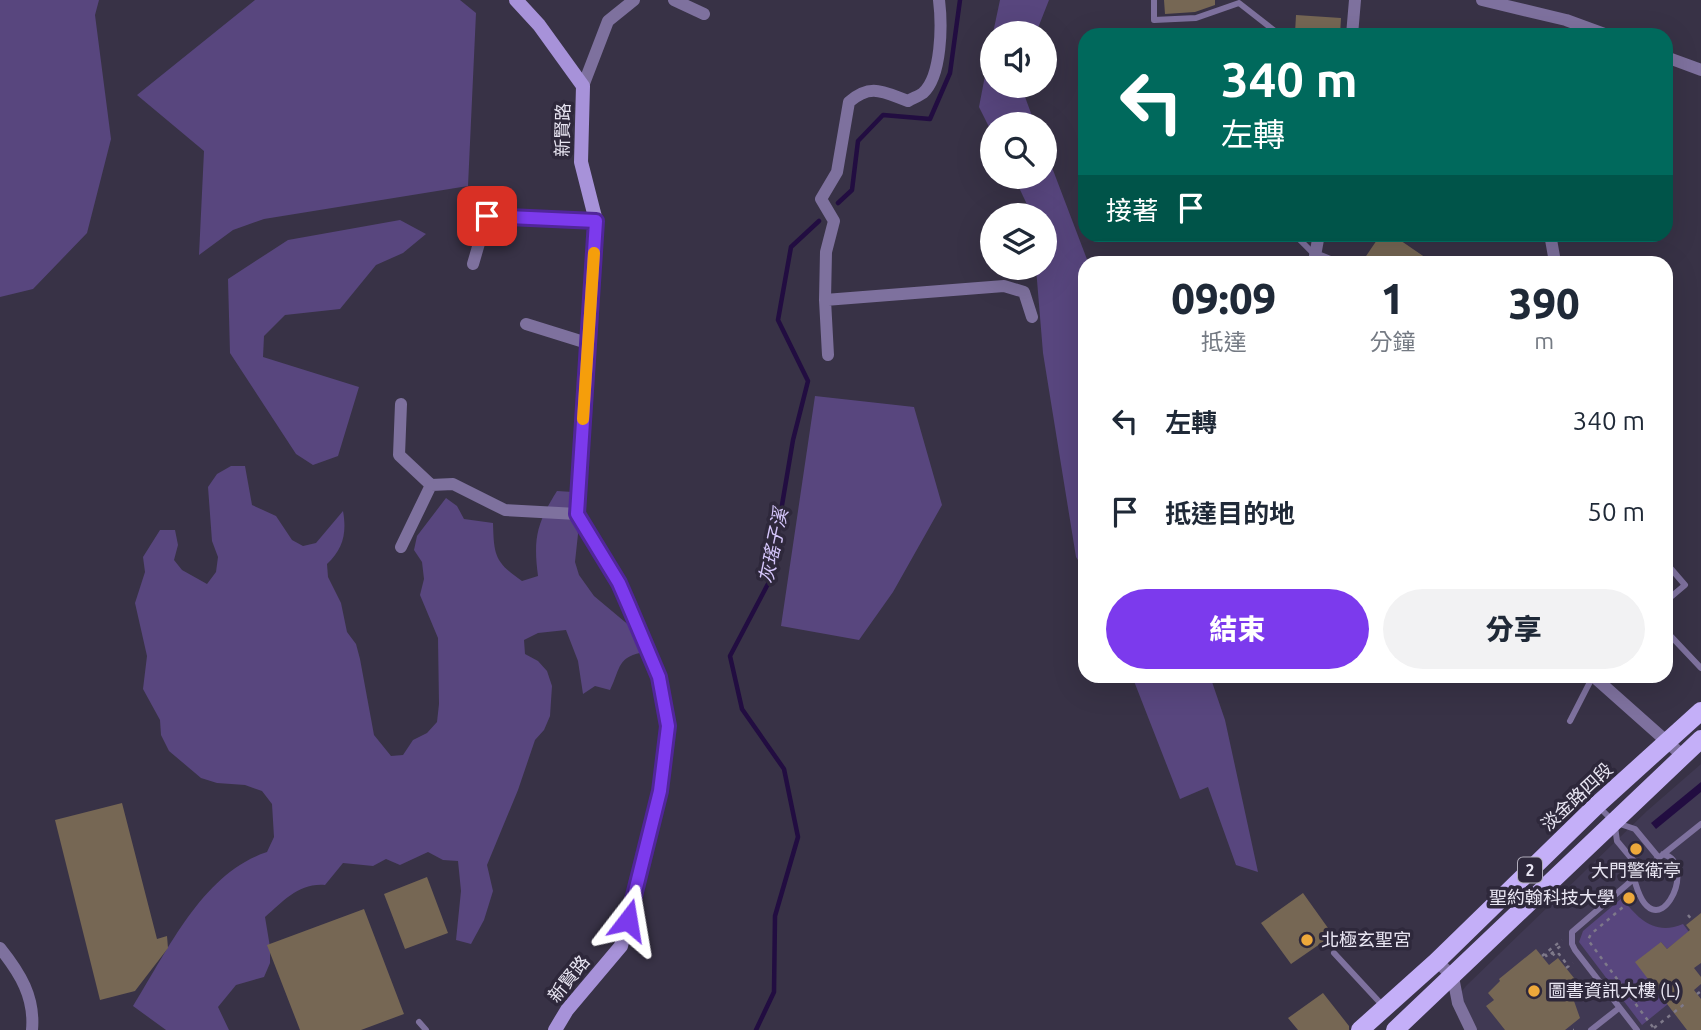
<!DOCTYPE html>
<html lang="zh-TW">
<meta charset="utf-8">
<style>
:root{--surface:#fff;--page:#f2f2f3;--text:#1f2937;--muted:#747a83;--accent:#7c3aed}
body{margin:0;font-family:Ubuntu,"Noto Sans TC",sans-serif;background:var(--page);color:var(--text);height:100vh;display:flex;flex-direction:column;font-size:26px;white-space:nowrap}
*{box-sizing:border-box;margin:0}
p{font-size:23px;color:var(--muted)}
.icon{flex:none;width:38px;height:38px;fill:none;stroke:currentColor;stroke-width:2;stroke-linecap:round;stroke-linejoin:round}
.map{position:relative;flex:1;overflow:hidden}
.panel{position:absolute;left:1078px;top:256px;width:595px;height:427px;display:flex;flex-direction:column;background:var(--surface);border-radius:21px;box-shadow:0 7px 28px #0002}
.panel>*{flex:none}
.guide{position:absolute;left:1078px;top:28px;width:595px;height:214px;border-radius:21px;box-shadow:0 7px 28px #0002;background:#00695c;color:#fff;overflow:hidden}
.controls{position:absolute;left:980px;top:21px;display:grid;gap:14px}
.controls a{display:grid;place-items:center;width:77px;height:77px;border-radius:50%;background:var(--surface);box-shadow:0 7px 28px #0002;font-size:35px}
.pin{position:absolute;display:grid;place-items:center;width:60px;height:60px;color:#fff;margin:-30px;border-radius:14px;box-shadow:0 4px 10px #0006}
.me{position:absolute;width:77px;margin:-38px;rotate:14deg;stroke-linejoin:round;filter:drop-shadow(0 0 5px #0008)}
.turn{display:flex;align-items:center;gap:24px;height:147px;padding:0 28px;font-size:32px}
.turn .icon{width:91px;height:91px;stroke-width:2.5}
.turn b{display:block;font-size:49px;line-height:60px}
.then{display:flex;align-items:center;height:66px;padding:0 28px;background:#0003;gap:14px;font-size:26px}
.eta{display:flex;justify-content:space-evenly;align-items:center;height:119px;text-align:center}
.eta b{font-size:42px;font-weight:800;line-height:49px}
.action{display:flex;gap:14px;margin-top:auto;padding:14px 28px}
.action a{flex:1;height:80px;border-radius:42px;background:var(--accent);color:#fff;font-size:28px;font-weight:800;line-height:80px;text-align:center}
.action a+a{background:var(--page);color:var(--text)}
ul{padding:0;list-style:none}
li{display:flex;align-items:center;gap:21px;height:91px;padding:0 28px}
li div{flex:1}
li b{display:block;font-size:26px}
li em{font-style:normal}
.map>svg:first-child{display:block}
.built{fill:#403953}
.green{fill:#58467e}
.water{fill:#220d41}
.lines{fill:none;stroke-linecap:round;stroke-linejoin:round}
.stream{stroke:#220d41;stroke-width:4.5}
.building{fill:#766754}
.path{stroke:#7e798a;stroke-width:2.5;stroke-dasharray:3.5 5;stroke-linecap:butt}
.lane{stroke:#7e719e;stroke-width:6}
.street{stroke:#7e719e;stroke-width:12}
.secondary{stroke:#a792d9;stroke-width:14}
.primary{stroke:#c4aff8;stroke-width:18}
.route-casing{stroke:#51269a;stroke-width:18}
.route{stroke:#7c3aed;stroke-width:12}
.slow{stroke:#f59e0b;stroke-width:12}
.poi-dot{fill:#eda83b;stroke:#2e283b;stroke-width:2.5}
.labels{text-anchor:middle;stroke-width:7;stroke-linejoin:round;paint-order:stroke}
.shield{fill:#2e283b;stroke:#b1adbc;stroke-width:2}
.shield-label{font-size:16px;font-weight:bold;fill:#e9e6f3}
.street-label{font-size:18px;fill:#e9e6f3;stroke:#2e283b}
.poi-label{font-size:18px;fill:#e9e6f3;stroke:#2e283b;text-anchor:start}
.water-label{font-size:19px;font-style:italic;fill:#d5c6fb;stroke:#2e283b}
</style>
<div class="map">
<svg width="1701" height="1030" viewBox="0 0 1701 1030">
<rect width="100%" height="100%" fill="#383246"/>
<path class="built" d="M1701,764V1030H1475L1459,995L1466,986L1647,811Z"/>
<path class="green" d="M0,0H99L95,15L111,139L87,233L33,289L0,297Z
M255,0H460L476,13L468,186L264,219L233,230L199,255L204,151L137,95Z
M1000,0H1049L1036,33H993Z
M992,39V86H1021L1035,124H992V133L979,107Z
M1045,149L1088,262H1085V571L1076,557L1043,353L1036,268H1045V215H1032L1014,177H1045Z
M400,220L426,234L403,253L376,265L340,309L285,315L264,336L263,357L359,387L338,456L313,465L296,454L230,353L228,279L288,240Z
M815,396L914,407L942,505L893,592L859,640L781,626Z
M231,466H245L252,505L276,516L292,540L303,546L316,543L343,511C347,533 343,549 327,564L328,577L341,603L347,632L356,644L360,659L374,735L391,756L403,755L413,740L427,733L437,722L439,704L438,638L420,595L424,579L422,562L414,550L417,536L446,498L457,506L464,519L493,523C494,554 494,562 522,581L538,576C533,538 537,523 557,491L573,492L578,534L575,562L579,575L594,596L631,627L646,652C617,656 621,667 610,690L595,686L583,694L578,661L566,630L538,633L524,640L525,654L538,661L547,671L552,686L550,716L544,730L535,740L518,790L487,865L493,891L484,920L471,944L456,940L461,891L458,861L443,860L428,852L400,865L386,859L373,866L343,863L325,885C298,883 284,901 265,917L270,947V963L264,977L236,985L218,1007L229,1030H166L133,1006C167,952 202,873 267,852L274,837L272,804L262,791L245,785L217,783L201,778L169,751L161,735L160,720L143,689L147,656L135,603L145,572L143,557L160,530H175L178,545L174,560L182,570L207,584L216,572L218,557L212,541L208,487L217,474Z
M1132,676H1210L1225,720L1258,872L1236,865L1208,787L1180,799Z
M1622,898C1638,919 1655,936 1683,924L1689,932L1667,949L1661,942L1668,1004L1642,1025L1579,942L1583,931Z"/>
<path class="water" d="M1701,782V792L1656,829L1651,823Z"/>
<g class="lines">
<path class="stream" d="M838,203L852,190L858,141L883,115L930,119L950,73L960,0
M756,1030L774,992L775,916L798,837L784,769L742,709L730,656L769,582L793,440L808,381L778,320L791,247L819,221"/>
</g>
<path class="building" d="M1164,0H1215V5L1195,12L1165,14Z
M1296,15L1341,18L1340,35L1295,33Z
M1381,234H1391L1432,262H1362Z
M122,803L157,939L167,936L168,948L135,991L100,1000L55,820Z
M427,877L448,933L405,949L384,894Z
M1303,893L1333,935L1291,964L1261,923Z
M364,909L404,1014L361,1030H300L267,945Z
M1701,913V963L1694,968L1701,977V984L1694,990L1701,999V1030H1687L1635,962L1661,942L1667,949L1690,930L1686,925Z
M1536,949L1549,965L1558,958L1578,983L1574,986L1581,995L1574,1001L1580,1018L1565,1030H1505L1486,1006L1494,1000L1488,993L1500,981L1499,979Z
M1323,993L1349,1026V1030H1298L1288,1018Z"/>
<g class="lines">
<path class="path" d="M1629,902L1591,934L1588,940L1655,1030
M1688,915L1692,920
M1552,953L1556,957L1559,954L1569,967
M1545,954L1547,957L1563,944
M1542,956L1562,940
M1566,968L1573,963
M1697,994L1701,991
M1654,1028L1687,1002
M1573,1030H1574"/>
<path class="lane" d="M1154,0V20L1196,18L1239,3L1280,35
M1294,234L1314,254
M1666,563L1685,585L1666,601
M1666,631L1701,668
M1570,721L1593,676
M1598,806L1614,822L1635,829L1659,858
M1615,827L1617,841L1642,871
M1634,878C1654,958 1701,864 1663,854
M1334,953L1384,1007
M419,1022L426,1030
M1591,1030L1619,1008
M1637,1030L1575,950L1572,944V932L1651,864L1701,824"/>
<path class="street" d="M674,0L704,14
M939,0C942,24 942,76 923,93C919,96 913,98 908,101C883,92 871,83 849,102L837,172L821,199L834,221L826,252L825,300L1004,286L1024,292L1032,317
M1482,0L1566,20L1607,35
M1352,35L1355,0
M1666,57L1701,70
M583,86L608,21L634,0
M1319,234L1315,256L1330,262
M1550,234L1555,262
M473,264L487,216L596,221
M825,300L828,355
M526,324L587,343
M401,404L399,455L431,485L453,484L505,510L577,514
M401,547L431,485
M1593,676L1683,756
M0,948C20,973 35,997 32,1030
M1437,961L1453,977L1458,1003L1471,1030"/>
<path class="secondary" d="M516,0L539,25L583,86L581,162L596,221L577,514L619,583L659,676L668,726L660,791L621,946L567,1010L555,1030"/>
<path class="primary" d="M1360,1030L1437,961L1597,805L1701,711
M1395,1030L1701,739"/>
</g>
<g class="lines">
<defs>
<path id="route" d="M487,216L596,221L577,514L619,583L629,606L659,677L668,726L660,791L628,920"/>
</defs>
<use href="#route" class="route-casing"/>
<use href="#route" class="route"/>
<path class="slow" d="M583,419L594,253"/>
</g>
<g class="poi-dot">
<circle cx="1636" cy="849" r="7"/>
<circle cx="1629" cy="898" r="7"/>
<circle cx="1307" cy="940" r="7"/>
<circle cx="1534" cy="991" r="7"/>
</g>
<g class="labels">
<rect class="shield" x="1518" y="857.5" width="24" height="25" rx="5"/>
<g class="shield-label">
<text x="1530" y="876">2</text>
</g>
<g class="street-label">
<text transform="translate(563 130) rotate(-89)" y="6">新賢路</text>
<text transform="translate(1577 797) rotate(-43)" y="6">淡金路四段</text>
<text transform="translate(569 979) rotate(-51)" y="6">新賢路</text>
</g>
<g class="poi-label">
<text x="1636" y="877" text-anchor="middle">大門警衛亭</text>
<text x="1615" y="904" text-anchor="end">聖約翰科技大學</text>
<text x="1321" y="946">北極玄聖宮</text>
<text x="1548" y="997">圖書資訊大樓 (L)</text>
</g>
<g class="water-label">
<text transform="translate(773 546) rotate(-78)" y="7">灰瑤子溪</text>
</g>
</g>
</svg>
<div class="controls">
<a><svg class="icon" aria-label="sound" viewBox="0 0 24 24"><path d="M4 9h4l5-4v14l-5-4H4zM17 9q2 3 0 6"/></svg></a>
<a><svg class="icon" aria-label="search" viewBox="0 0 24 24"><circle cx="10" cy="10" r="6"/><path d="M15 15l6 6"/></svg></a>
<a><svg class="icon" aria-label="layers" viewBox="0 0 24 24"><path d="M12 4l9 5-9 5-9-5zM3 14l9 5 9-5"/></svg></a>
</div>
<div class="pin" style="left:487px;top:216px;background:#d93025"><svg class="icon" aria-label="arrive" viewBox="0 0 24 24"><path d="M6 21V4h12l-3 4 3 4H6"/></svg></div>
<svg class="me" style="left:628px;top:920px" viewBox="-20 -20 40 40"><path d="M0-17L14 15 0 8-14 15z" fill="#7c3aed" stroke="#fff" stroke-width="4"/></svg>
<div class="guide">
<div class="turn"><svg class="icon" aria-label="left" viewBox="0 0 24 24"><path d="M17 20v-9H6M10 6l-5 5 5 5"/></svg><div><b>340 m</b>左轉</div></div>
<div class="then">接著<svg class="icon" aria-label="arrive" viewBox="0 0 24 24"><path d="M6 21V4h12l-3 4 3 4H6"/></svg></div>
</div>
<section class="panel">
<div class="eta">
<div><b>09:09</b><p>抵達</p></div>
<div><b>1</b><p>分鐘</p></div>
<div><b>390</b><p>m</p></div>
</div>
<ul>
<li><svg class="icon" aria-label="left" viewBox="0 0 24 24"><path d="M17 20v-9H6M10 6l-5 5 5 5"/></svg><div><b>左轉</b></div><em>340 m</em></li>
<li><svg class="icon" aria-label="arrive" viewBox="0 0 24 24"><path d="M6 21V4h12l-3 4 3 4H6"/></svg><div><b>抵達目的地</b></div><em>50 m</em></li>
</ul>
<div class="action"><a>結束</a><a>分享</a></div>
</section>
</div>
